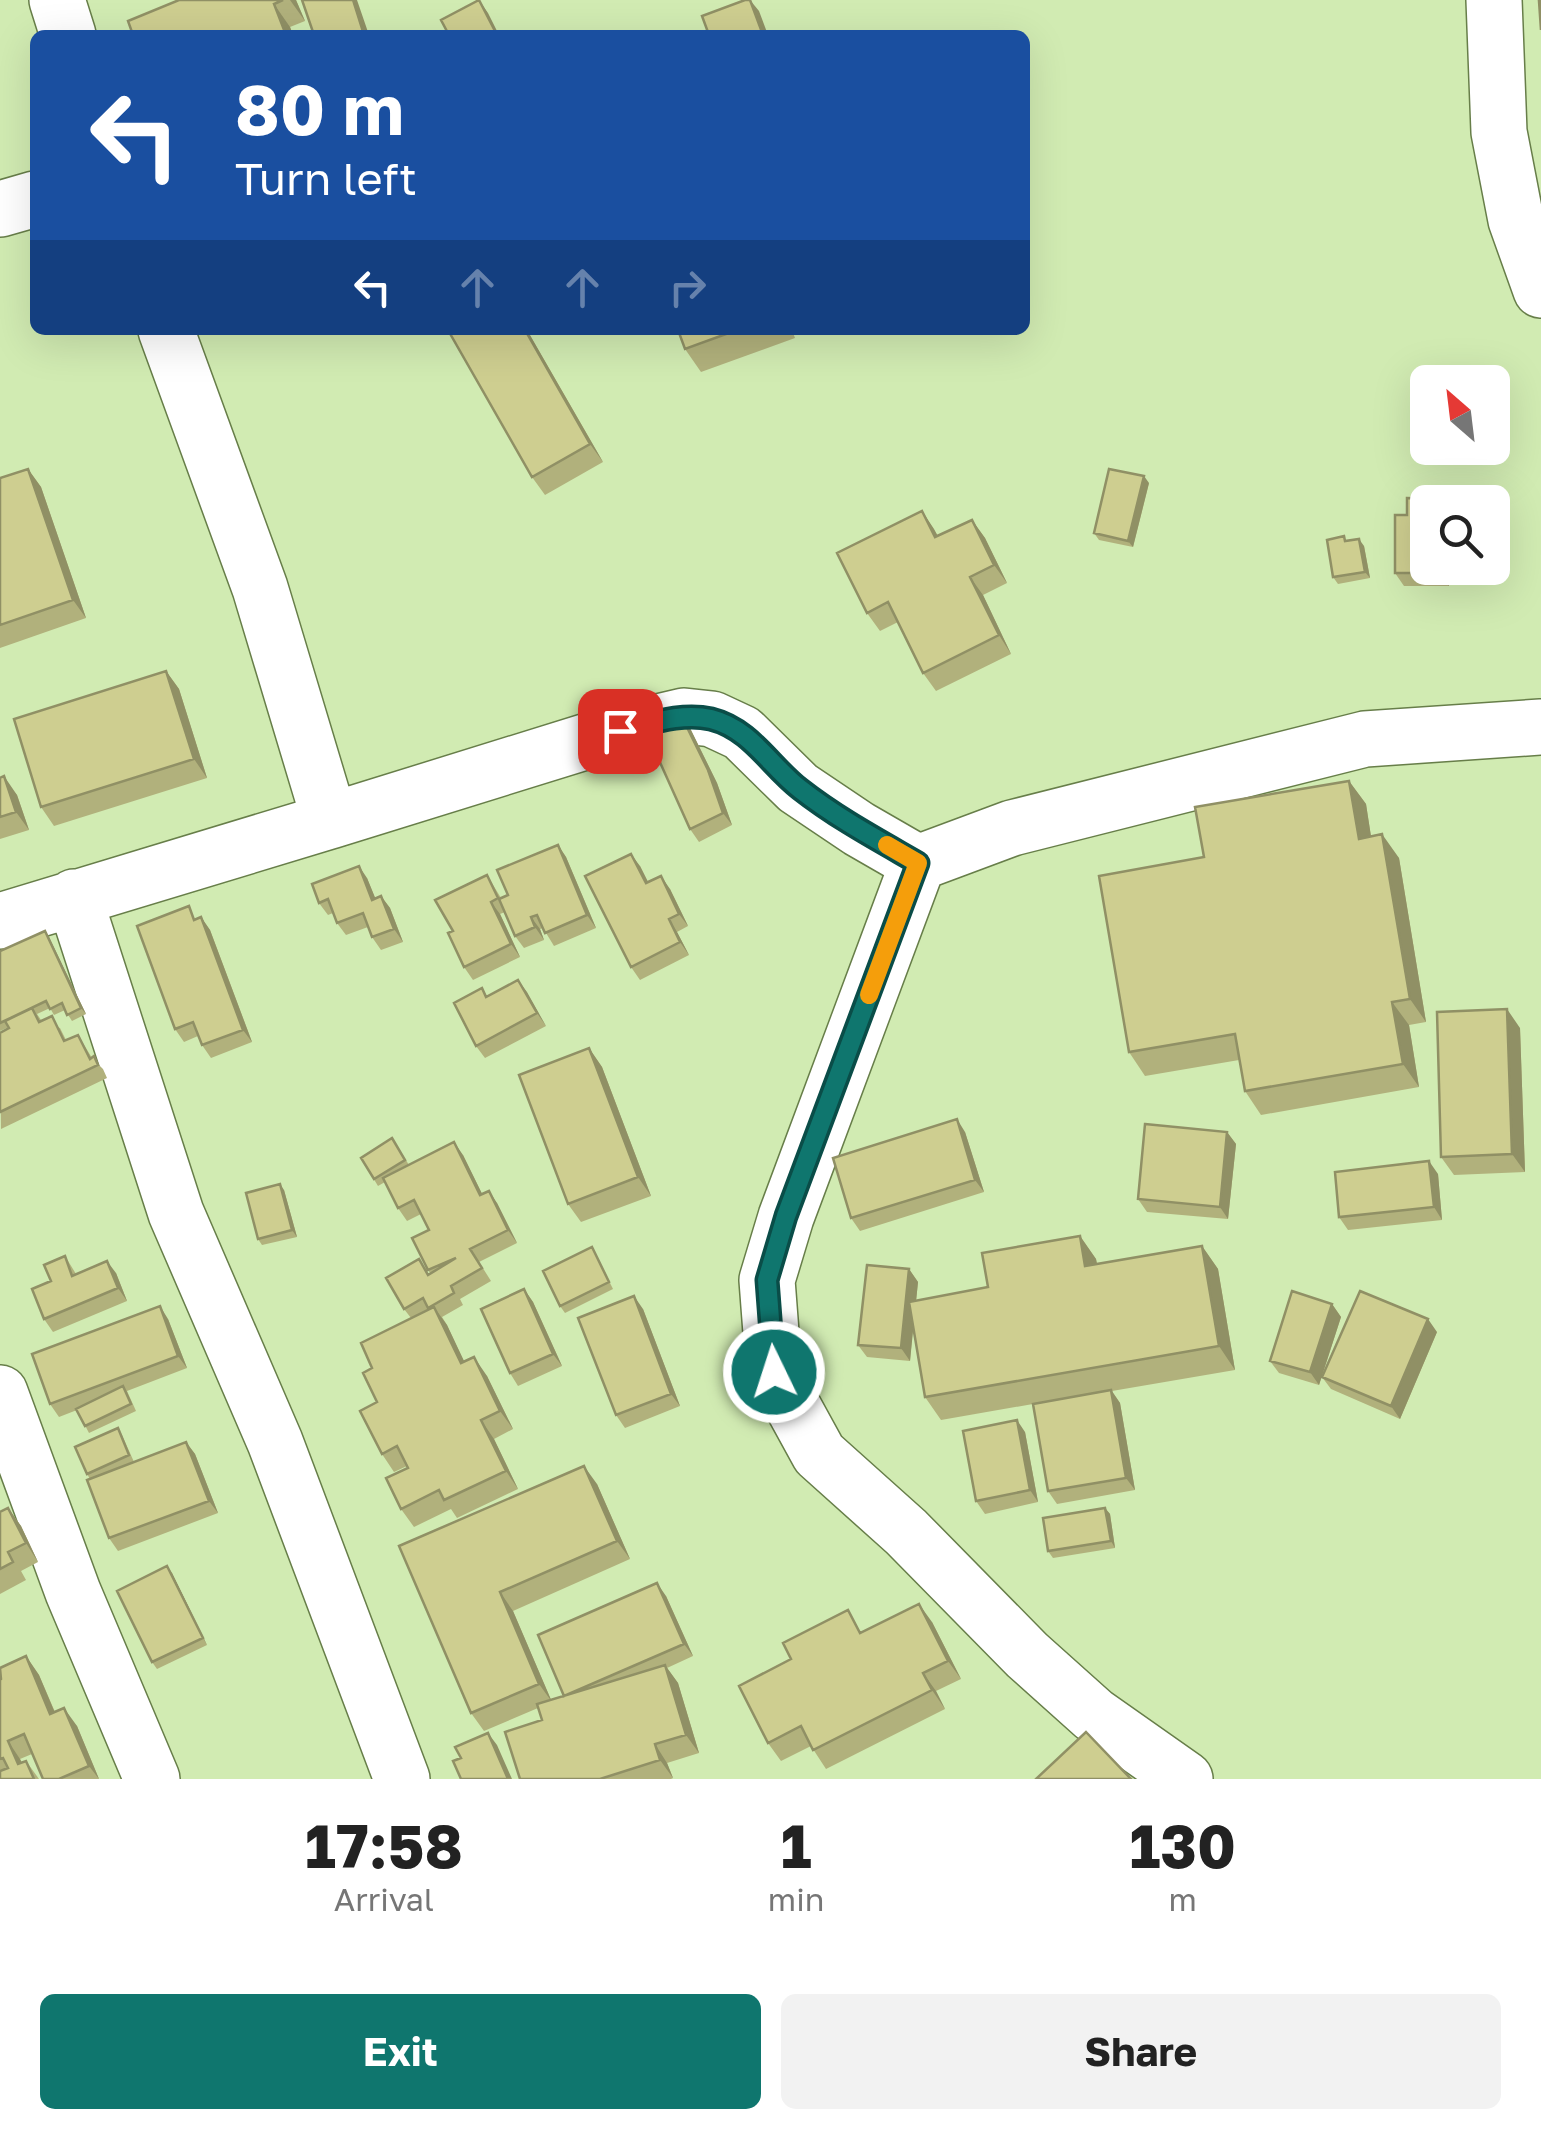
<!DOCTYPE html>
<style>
:root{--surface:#fff;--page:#f2f2f2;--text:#222;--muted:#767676;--accent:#0f766e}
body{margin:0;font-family:"Golos Text",sans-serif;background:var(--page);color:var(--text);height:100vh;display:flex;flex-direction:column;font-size:38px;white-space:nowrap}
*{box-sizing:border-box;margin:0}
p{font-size:32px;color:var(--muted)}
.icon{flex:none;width:55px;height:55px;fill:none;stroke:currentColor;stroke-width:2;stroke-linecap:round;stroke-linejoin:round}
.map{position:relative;height:1779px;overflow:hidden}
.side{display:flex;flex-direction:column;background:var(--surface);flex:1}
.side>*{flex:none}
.guide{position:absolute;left:30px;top:30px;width:1000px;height:305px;border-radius:15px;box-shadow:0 10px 40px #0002;background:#1a4fa0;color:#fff;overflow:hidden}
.needle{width:65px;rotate:332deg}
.tools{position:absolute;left:1410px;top:365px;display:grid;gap:20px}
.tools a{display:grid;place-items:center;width:100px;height:100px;border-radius:15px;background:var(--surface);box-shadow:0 10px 40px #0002;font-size:50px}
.pin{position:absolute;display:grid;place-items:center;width:85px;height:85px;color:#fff;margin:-42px;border-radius:20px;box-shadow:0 5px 15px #0006}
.me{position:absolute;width:110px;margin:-55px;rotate:356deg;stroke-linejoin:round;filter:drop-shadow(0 0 8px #0008)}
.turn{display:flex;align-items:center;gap:35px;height:210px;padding:0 40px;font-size:45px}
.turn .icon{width:130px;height:130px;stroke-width:2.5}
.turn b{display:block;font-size:70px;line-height:85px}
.lanes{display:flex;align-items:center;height:95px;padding:0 40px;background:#0003;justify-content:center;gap:50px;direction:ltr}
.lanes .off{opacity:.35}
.eta{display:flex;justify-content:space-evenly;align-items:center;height:170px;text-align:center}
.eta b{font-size:60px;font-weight:700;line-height:70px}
.button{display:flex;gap:20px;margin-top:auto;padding:20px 40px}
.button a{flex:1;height:115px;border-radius:15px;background:var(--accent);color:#fff;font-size:40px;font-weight:700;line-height:115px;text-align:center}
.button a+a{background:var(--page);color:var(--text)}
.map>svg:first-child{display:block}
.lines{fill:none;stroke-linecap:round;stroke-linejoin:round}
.street-casing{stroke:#677e49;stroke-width:58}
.street{stroke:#fff;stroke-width:55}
.wall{fill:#b1b17c}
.shaded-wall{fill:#909065}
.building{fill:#cece90;stroke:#909065;stroke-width:2.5}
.route-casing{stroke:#0a4d48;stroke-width:25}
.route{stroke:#0f766e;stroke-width:18}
.slow{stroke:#f59e0b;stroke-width:18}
</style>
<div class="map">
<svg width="1541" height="1779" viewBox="0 0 1541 1779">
<rect width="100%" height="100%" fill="#d1ebb2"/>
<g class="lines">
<defs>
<path id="street" d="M57,0L68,35
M1494,0L1499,132L1516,220L1541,290
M0,209L35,199
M330,821L620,731L684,716L712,719L742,733L798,788L859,829L918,863L1012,828L1365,739L1541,727
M918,863L786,1217L767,1280L774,1372L819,1454L906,1532L1027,1655L1094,1715L1185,1779
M74,897L176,1213L275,1442L402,1779
M0,921L330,821L260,588L166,330
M0,1393L73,1592L152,1779"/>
</defs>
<use href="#street" class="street-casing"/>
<use href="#street" class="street"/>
</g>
<path class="wall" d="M179,0H296L305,21L290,27L293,35H133Z
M527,330L603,462L545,495L532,477Z
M678,330H792L795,338L701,372L685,349Z
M28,469L41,487L86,618L0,648V478Z
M1149,483L1133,547L1099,540L1094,533Z
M922,511L938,536L972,520L985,538L1007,583L983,595L1011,654L936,691L923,673L898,622L880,631L867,613Z
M1348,541L1364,546L1370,578L1338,584L1333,577Z
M1428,568H1449V586H1404L1395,573Z
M166,671L179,689L207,778L54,826L41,807Z
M688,724L717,783L732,825L699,842L690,829Z
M0,778L17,795L29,830L0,839Z
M1349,781L1366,804L1371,837L1399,858L1426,1022L1409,1025L1419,1087L1261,1115L1245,1091L1239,1060L1145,1076L1129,1052L1204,857Z
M558,845L566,857L596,928L554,946L543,928L540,929L544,940L524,948L515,936L505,912L500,914L520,957L473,980L464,967L453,931L487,875L501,898L508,895Z
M640,866L648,882L670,889L688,926L677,932L689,955L640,980L631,967Z
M367,878L375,898L381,896L390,908L403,942L381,950L372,937L368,927L346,935L337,923L333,913L328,915L319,903Z
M201,917L210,930L252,1042L211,1058L202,1045L198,1036L184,1042L175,1029L198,918Z
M45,931L86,1014L72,1021L65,1010L54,1015L50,1008L37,1014L41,1020L60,1028L66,1040L78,1035L92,1058L103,1069L107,1078L1,1129L0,1033L9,1028V1027L0,1031V951Z
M518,980L546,1026L485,1058L476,1046L482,988L487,996Z
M1520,1028L1525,1172L1454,1175L1441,1157Z
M589,1048L602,1067L651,1196L581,1222L568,1204Z
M965,1132L984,1192L860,1231L851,1218Z
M1227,1132L1236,1144L1228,1219L1147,1212L1138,1199Z
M392,1138L409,1165L463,1155L482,1194L497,1203L517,1243L479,1262L491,1281L460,1299L463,1305L442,1317L447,1325L464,1362L487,1376L513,1429L494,1439L518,1489L457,1518L451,1509L414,1527L401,1509L408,1468L407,1466L394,1472L382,1454L377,1402L372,1368L411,1318L404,1309L430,1273L428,1270L429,1230L421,1214L407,1221L398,1208L385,1182L378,1186L361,1158Z
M1438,1174L1442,1220L1348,1230L1339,1217Z
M284,1190L297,1237L262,1245L258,1239Z
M1080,1236L1096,1259L1097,1264L1202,1246L1218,1269L1235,1370L1112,1391L1120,1403L1135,1490L1057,1504L1048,1491L1033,1404L941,1420L925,1397L913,1327L910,1361L867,1357L858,1345L909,1269L918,1282L916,1301L988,1287Z
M592,1247L613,1289L565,1313L560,1306Z
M65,1256L76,1274L116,1273L127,1301L53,1332L44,1319L51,1281Z
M524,1289L533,1302L562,1366L518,1386L510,1373Z
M1332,1304L1341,1317L1319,1385L1279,1373L1270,1361Z
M643,1309L680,1406L625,1428L616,1415Z
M168,1319L187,1368L127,1391L136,1411L89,1433L77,1410L59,1417L50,1404Z
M1437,1332L1400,1419L1331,1389L1322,1377Z
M118,1428L122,1435L134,1462L186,1442L195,1454L218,1513L118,1551L109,1538L90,1479L87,1474Z
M1025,1432L1038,1502L985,1514L976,1501Z
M597,1484L630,1559L513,1611L551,1700L564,1696L666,1596L693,1656L667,1668L678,1683L699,1753L667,1763L673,1778L671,1779H520L542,1720L538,1708L484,1731L471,1713L399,1546Z
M8,1508L21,1526L38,1562L21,1571L26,1580L0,1594V1512Z
M1105,1508L1110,1514L1115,1548L1053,1558L1048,1551Z
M172,1573L207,1645L157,1669L152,1662Z
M932,1622L961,1679L936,1691L945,1709L826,1769L811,1746L781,1761L768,1743L863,1632Z
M26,1656L39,1675L55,1712L77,1726L99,1779H43L32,1754L20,1759L22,1763L26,1761L39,1779H0V1680Z"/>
<path class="shaded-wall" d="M290,0H296L305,21Z
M353,0H357L369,35H364Z
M479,0L488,13L499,35H497Z
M750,0L759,11L768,35H763Z
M274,4L290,27L293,35H286Z
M525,330H527L603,462L590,444Z
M28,469L41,487L86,618L73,600Z
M1144,476L1149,483L1133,547L1128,541Z
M922,511L934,529L948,556L935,537Z
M972,520L985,538L1007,583L994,565Z
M1359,539L1364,546L1370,578L1365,572Z
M1440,568H1449V586L1440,573Z
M970,577L983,595L1011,654L999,635Z
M166,671L179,689L207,778L194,759Z
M679,711L688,724L717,783L732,825L723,813Z
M4,776L17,795L29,830L16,812Z
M1349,781L1366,804L1375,862L1359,839Z
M1382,834L1399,858L1426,1022L1410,999Z
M558,845L566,857L596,928L587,915Z
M631,854L640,866L655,896L646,883Z
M359,866L367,878L381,912L372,900Z
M661,876L670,889L688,926L679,914Z
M381,896L390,908L403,942L394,929Z
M491,902L500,914L520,957L511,944Z
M201,917L210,930L252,1042L243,1030Z
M531,917L540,929L544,940L535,927Z
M669,919L677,932L689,955L680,942Z
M45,931L49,937L86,1014L81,1008Z
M518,980L527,992L546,1026L537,1013Z
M1392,1002L1409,1025L1419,1087L1403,1064Z
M1507,1009L1520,1028L1525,1172L1512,1154Z
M589,1048L602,1067L651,1196L638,1177Z
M957,1119L965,1132L984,1192L975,1180Z
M1227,1132L1236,1144L1228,1219L1220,1207Z
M454,1142L463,1155L489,1208L480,1195Z
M1429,1161L1438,1174L1442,1220L1434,1207Z
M280,1184L284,1190L297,1237L292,1230Z
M489,1191L497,1203L517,1243L508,1230Z
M1080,1236L1096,1259L1102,1289L1085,1266Z
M1202,1246L1218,1269L1235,1370L1219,1346Z
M107,1261L116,1273L127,1301L118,1288Z
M909,1269L918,1282L910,1361L901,1348Z
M524,1289L533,1302L562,1366L553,1354Z
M634,1296L643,1309L680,1406L671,1394Z
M1332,1304L1341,1317L1319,1385L1310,1372Z
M160,1306L168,1319L187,1368L178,1356Z
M434,1307L447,1325L474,1382L461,1363Z
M1428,1319L1437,1332L1400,1419L1391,1406Z
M474,1357L487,1376L513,1429L500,1411Z
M1111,1390L1120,1403L1135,1490L1126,1478Z
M481,1420L494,1439L518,1489L506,1471Z
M1017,1420L1025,1432L1038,1502L1030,1490Z
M186,1442L195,1454L218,1513L209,1501Z
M584,1466L597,1484L630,1559L617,1541Z
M8,1508L21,1526L38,1562L26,1543Z
M1105,1508L1110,1514L1115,1548L1111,1541Z
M167,1566L172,1573L207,1645L203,1638Z
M657,1583L666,1596L693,1656L684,1644Z
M500,1592L513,1611L552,1702L539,1684Z
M919,1604L932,1622L961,1679L948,1661Z
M26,1656L39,1675L63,1732L50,1714Z
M665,1665L678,1683L699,1753L686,1735Z
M923,1673L936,1691L945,1709L932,1690Z
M64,1708L77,1726L99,1779L89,1766Z
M488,1733L497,1745L512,1779H508Z
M8,1741L20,1759L30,1779L18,1764Z
M655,1744L667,1763L673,1778L660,1760Z"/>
<path class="building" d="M179,0H283L274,4L286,35H133L128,21Z
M302,0H353L364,35H314Z
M479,0L497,35H449L441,20Z
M745,0H750L763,35H709L702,16Z
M1539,1H1541V30Z
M448,330H525L590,444L532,477Z
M678,330H737L685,349Z
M28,469L73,600L0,625V478Z
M1109,469L1144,476L1128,541L1094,533Z
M1407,498L1441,499V502H1428V568H1440V573H1395V515H1407Z
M922,511L935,537L972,520L994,565L970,577L999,635L923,673L888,602L867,613L837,553Z
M1344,536L1345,541L1359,539L1365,572L1333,577L1327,540Z
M166,671L194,759L41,807L14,719Z
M679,711L708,770L723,813L690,829L645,729Z
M4,776L16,812L0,817V778Z
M1349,781L1359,839L1382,834L1410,999L1392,1002L1403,1064L1245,1091L1235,1034L1129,1052L1099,876L1204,857L1195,807Z
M558,845L587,915L545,933L537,915L531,917L535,927L515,936L499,899L508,895L497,870Z
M631,854L646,883L661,876L679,914L669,919L680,942L631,967L585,876Z
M359,866L372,900L381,896L394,929L372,937L363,913L337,923L328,899L319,903L312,884Z
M487,875L498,898L491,902L511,944L464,967L448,933L453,931L435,900Z
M189,906L194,920L201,917L243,1030L202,1045L193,1022L175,1029L137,926Z
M45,931L81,1008L67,1015L62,1003L50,1009L46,1001L0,1023V951Z
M518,980L537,1013L476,1046L454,1003L482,988L486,997Z
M32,1008L39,1022L52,1016L64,1041L78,1035L90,1059L94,1056L98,1065L0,1112V1033L9,1028L5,1021Z
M1507,1009L1512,1154L1441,1157L1437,1012Z
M589,1048L638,1177L568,1204L519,1075Z
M957,1119L975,1180L851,1218L833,1158Z
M1145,1124L1227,1132L1220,1207L1138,1199Z
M392,1138L405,1160L374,1179L361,1158Z
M454,1142L480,1195L489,1191L508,1230L470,1249L482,1268L451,1286L454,1293L428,1308L423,1298L404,1309L386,1278L419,1259L428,1275L456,1258L428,1270L412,1238L429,1230L414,1200L398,1208L383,1178Z
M1429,1161L1434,1207L1339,1217L1335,1172Z
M280,1184L292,1230L258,1239L246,1193Z
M1080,1236L1085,1266L1202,1246L1219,1346L925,1397L909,1302L988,1287L982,1253Z
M592,1247L609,1282L560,1306L543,1271Z
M65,1256L72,1276L107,1261L118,1288L44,1319L32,1289L51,1281L44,1265Z
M867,1265L909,1269L901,1348L858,1345Z
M524,1289L553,1354L510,1373L481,1309Z
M1292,1291L1332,1304L1310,1372L1270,1361Z
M1360,1291L1428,1319L1391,1406L1322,1377Z
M634,1296L671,1394L616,1415L578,1318Z
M160,1306L178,1356L50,1404L32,1354Z
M434,1307L461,1363L474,1357L500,1411L481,1420L506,1471L444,1500L439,1490L401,1509L386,1478L408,1468L397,1446L382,1454L360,1411L377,1402L363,1373L372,1368L361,1343Z
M123,1386L131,1404L85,1426L76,1409Z
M1111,1390L1126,1478L1048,1491L1033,1404Z
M1017,1420L1030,1490L976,1501L963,1431Z
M118,1428L129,1455L87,1474L75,1447Z
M186,1442L209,1501L109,1538L87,1480Z
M584,1466L617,1541L500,1592L539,1684L471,1713L399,1546Z
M8,1508L26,1543L8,1552L13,1562L0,1569V1512Z
M1105,1508L1111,1541L1048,1551L1043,1518Z
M167,1566L203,1638L152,1662L117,1591Z
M657,1583L684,1644L564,1696L538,1635Z
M919,1604L948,1661L923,1673L932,1690L813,1750L801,1726L768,1743L739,1686L791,1659L783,1643L848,1610L860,1633Z
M26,1656L50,1714L64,1708L89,1766L59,1779H43L24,1734L8,1741L18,1764L26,1761L34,1779H0V1771L8,1768L3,1758L0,1759V1680L1,1679L0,1668Z
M665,1665L686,1735L655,1744L660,1760L600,1779H520L505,1732L542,1720L537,1704Z
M1086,1732L1131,1779H1036Z
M488,1733L508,1779H461L453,1761L461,1758L455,1747Z"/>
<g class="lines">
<defs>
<path id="route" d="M620,731C650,724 681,712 711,719C751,729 770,766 800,789C837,818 878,840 918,863L786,1216L767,1280L774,1372"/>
</defs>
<use href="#route" class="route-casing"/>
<use href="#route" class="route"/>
<path class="slow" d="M869,995L918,863L887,845"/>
</g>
</svg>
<div class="tools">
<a><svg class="needle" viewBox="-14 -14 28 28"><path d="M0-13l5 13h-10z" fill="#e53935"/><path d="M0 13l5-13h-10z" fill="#767676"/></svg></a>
<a><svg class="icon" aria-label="search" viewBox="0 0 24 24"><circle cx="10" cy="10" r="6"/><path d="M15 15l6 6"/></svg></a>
</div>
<div class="pin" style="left:620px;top:731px;background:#d93025"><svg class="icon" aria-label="arrive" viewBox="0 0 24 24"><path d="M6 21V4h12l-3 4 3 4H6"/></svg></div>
<svg class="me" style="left:774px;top:1372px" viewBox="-20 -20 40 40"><circle r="17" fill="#0f766e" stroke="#fff" stroke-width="3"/><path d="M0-11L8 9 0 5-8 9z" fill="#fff"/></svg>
<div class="guide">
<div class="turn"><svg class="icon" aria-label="left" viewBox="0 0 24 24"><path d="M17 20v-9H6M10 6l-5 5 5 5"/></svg><div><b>80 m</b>Turn left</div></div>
<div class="lanes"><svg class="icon" aria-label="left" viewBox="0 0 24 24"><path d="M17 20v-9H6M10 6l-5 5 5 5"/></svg><svg class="icon off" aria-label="ahead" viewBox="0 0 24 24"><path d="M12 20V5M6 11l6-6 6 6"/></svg><svg class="icon off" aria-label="ahead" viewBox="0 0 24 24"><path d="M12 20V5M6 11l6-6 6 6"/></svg><svg class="icon off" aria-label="right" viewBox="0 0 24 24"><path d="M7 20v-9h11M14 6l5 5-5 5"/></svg></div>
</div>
</div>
<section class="side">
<div class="eta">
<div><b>17:58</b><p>Arrival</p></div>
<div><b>1</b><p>min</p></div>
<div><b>130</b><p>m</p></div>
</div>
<div class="button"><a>Exit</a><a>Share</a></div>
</section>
